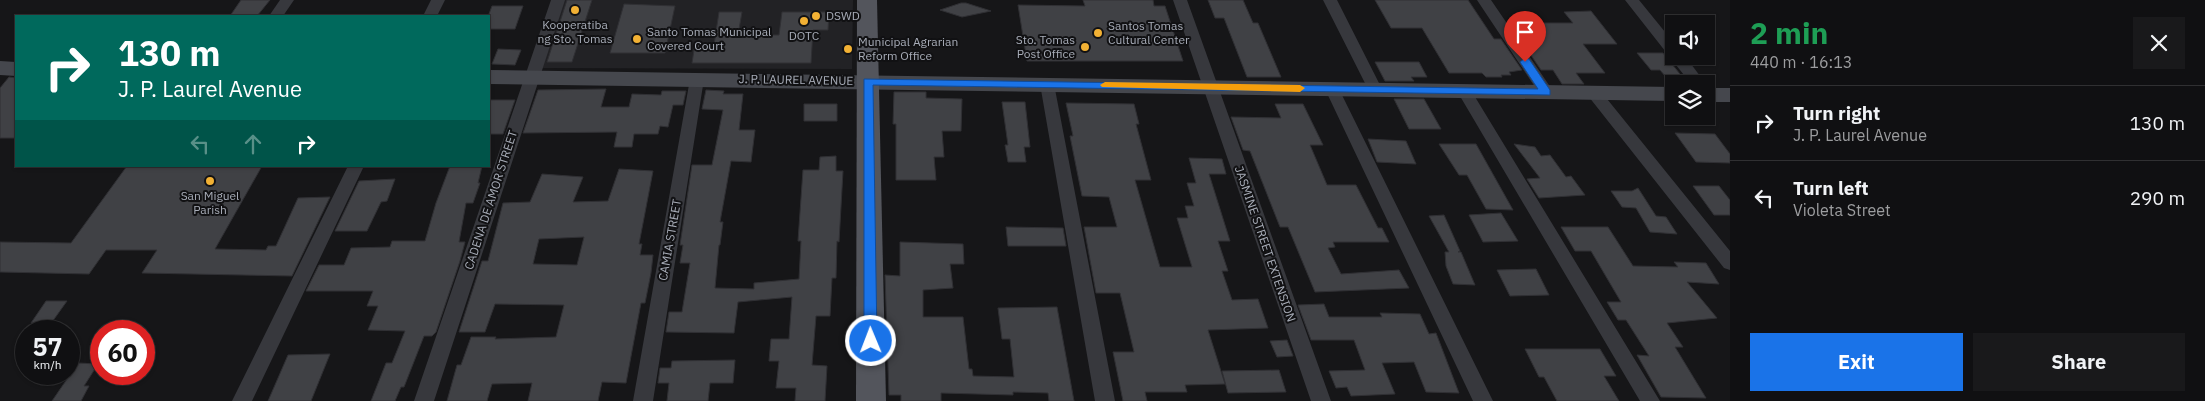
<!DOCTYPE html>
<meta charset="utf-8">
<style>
:root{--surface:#101012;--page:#19191b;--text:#f1f3f6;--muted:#9c9d9f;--line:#303032;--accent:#1a73e8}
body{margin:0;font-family:"IBM Plex Sans",sans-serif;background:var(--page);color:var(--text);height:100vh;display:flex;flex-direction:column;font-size:19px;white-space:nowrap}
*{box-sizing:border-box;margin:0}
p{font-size:16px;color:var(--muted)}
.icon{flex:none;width:28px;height:28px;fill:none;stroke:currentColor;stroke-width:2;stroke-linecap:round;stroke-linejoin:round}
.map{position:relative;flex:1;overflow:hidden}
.details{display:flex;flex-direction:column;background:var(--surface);width:475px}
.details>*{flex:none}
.hud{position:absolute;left:15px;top:15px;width:475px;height:152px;border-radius:0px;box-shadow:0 1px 4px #0004,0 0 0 1px var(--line);background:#00695c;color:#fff;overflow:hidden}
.fabs{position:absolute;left:1665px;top:15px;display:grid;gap:10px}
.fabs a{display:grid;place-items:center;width:50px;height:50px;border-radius:0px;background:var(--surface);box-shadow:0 1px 4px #0004,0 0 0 1px var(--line);font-size:25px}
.speed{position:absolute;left:15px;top:320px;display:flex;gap:10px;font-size:25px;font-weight:700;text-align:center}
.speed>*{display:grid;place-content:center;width:65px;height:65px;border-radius:50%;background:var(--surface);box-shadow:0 1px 4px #0004,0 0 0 1px var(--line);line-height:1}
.speed small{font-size:12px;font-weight:400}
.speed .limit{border:8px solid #d22;background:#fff;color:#111}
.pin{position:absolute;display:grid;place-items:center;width:42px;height:42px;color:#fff;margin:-51px -21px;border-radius:50% 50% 50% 0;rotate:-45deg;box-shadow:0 0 5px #0007}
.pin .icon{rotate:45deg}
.me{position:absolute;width:55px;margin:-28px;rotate:359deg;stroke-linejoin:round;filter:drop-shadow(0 0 4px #0008)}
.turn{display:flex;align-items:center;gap:18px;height:105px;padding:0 20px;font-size:22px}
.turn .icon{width:65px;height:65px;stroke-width:2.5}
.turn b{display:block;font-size:35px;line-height:42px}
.lanes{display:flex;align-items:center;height:48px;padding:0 20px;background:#0003;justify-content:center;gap:25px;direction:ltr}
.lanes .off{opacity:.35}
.round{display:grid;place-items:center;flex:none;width:52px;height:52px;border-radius:0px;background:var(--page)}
.headline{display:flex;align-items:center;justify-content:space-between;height:85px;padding:0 20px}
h1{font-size:30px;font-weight:700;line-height:38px;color:#1e9e55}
.button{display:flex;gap:10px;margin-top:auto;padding:10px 20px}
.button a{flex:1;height:58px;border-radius:0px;background:var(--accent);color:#fff;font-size:20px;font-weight:700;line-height:58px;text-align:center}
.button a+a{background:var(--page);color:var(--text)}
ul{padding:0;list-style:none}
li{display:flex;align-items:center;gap:15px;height:75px;padding:0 20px;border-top:1px solid var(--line)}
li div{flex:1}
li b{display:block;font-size:19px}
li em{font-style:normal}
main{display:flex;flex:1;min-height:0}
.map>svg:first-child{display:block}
.built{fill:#222225}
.building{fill:#404145;stroke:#303034;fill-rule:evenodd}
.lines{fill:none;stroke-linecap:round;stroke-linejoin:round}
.street{fill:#37383d;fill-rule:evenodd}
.secondary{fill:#45474d;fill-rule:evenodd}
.primary{fill:#53555c;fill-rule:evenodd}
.route{fill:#1a73e8;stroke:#114b97}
.slow{fill:#f59e0b}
.poi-dot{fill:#f2b134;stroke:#111113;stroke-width:2}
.labels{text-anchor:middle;stroke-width:4;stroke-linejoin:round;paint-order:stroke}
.poi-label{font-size:12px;fill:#a8adb8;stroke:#111113;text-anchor:start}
.street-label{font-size:12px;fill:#a8adb8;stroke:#111113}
</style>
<main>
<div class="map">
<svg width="1730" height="401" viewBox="0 0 1730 401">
<rect width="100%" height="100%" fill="#161618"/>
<path class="built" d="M564,0H853L852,69L540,68Z"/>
<path class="building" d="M241,0H270L257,16H230Z
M567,0H592L572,62H547Z
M1083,0H1153L1154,6H1165L1183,61H1027L1018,5L1085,6Z
M1208,0H1243L1253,23H1258L1281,77H1247L1224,18H1215Z
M1375,0H1468L1494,39H1501L1522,70L1509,72L1511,75H1501L1502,77H1486L1482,73H1449L1422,28H1391Z
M961,3H966L991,11L962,17L940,10Z
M624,4L675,6L665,53H610Z
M492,6H523L515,29H489V14Z
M1591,11L1617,44H1583L1605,73H1576L1584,84H1562L1553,70H1541L1520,39H1529L1519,23H1573L1564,12Z
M719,12H742L738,35H779L782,12H829L828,30H813L811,63H692L695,44L714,45Z
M498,49L521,50L515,65L492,64Z
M1637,53H1663L1688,84H1672L1660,70H1651Z
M1375,62H1419L1427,77H1411L1414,81H1385Z
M9,77L16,78V138H0V88Z
M606,89L601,107H629L632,94L661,95L662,91H686L683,105H673L668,127L660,126L658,134H634L632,147H614L617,132L523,133L538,90Z
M706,90L724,91L723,94H743L739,130H755L751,162L731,161L720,222H723L720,245H719L715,288L754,289V283L799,279L801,241H798L803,170H819L820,157L836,156V171H843L839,242L837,241L836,278H832L830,316H816L812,365L827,366L825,401H795L796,388H776L779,361H769L771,339H789L792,297L738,302L734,333L666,332L669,312H682L690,263H680L683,245H680L692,165H712L723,110L702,109Z
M894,92H926V98L962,99L961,131H942L944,157H934L936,180H896V124H893Z
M1394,99H1424L1441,129H1409Z
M489,100H515L503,134H489Z
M1002,102H1025L1030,147H1024L1026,162H1008L1005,145H1008Z
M1066,103L1134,104L1139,124H1136L1151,180H1135L1160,267H1192L1177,218H1188L1185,206H1194L1187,183H1196L1189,158L1222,159L1226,174H1209L1230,241H1218L1228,271H1222L1232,300L1258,299L1268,328L1208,330L1225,384L1185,385L1187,392H1145L1147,401H1123L1113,352H1134L1120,293H1096L1084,227H1117L1109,197L1082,196L1070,136H1073Z
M804,104H837V121H804Z
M1275,104H1303L1323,145H1310L1327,185H1356L1378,228H1382L1389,242H1333L1335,247L1328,248L1341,274L1399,270L1409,288L1315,292L1288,227H1280L1250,151L1243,150L1231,117L1281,118Z
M1675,133L1715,134L1730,154V163L1696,162Z
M1368,139L1406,141L1416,164L1377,162Z
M1439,144H1476L1513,210L1486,209L1467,175H1459Z
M1514,144L1535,147L1541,156L1550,155L1566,177L1571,176L1585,195L1539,198L1527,179L1540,178Z
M127,166H262L215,249L266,250L268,246H276L298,198L330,197L292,276L142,273L157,250H106L89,274L0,272V242L71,243Z
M450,166H482L478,183H480L473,203H466L459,242H465L460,261L436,332L432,336H424L404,387H401L395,401H371L386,363H392L405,331L368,330L378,306H367L373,291H306L319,265H344L351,248L390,247L392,241H425L436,203Z
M619,169L653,171L639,244H642L640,255H653L651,273L645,303H641L626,383L602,382L598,401H528L532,383L492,384L487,401H447L457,365H461L471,337H496L495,339L556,337L564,305L495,304L485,332H459L482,261H488L503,203L530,202L542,174L583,177L573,202L608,201ZM584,237L577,265L533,264L539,239Z
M395,179L387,201L381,202L367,231H335L359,181Z
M1693,186H1719L1730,200V215H1714Z
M1638,188L1656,216L1666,217L1677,234L1650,232L1636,208L1622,207L1611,191H1632Z
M1501,213L1518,241L1483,242L1469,215Z
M1444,215L1460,251L1458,252H1461L1475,285L1453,284L1446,266L1445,252H1449L1429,216Z
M1006,227L1063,228L1066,246H1008Z
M1561,227H1608L1633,266L1678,267L1674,262L1706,263L1719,284L1687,282L1717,318L1667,323L1683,347H1675L1706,398L1661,397L1637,355L1649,356L1626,320H1618L1607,302H1621L1591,251H1575Z
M900,242L963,244L964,264H950L953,288L923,290V317H963L969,369H972L973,376L1014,377L1010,339H1002L998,308L1057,307L1074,401H1049L1048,393L1013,392V395L941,393V401H901V395H889L885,275L900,276Z
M1536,269L1549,295L1510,296L1497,270Z
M46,301H67L52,322L31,323Z
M1324,304L1329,317H1382L1380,313L1420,314L1429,334L1436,333L1459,393L1426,392L1414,362L1382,363L1395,394L1351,396L1347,387L1336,388L1329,371L1365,370L1354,340H1311L1298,305Z
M1287,340L1293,356L1277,357L1270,341Z
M1525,349H1600L1616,376H1604L1619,401H1557L1544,377H1539Z
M330,354L311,401H268L288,355Z
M735,360L733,383H710L708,401H667L669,383H658L660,368H671L672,361Z
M78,363L98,364L84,386H89L81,401H52Z
M1279,370L1286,392L1228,393L1222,371Z"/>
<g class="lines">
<path class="street" d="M280,0H294L283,16H269Z
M431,0H445L437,16H423Z
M551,0H565L434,401H414Z
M1173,0H1187L1331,401H1311Z
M1323,0H1337L1382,89L1380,93H1370Z
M1477,0H1491L1551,88L1553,92L1551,96H1541Z
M1625,0H1639L1674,43V56H1685L1706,84H1691Z
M697,74L702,76L704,79L653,401H633L690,79L692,76Z
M1047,79L1052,81L1054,84L1115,401H1095L1040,84L1042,81Z
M1332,84L1337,85L1339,89L1493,401H1473L1325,89L1327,85Z
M1464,86L1469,87L1660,401H1640L1457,91L1459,87Z
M1594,88L1599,89L1730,251V270L1724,268L1589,97L1587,93L1589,89Z
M348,166H364L252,401H232Z"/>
<path class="secondary" d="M0,61L16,62V76L0,75Z
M489,70L1674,87V101L489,84Z
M1706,88H1730V102H1706Z"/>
<path class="primary" d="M857,0H877L886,401H856Z"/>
</g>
<path class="route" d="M1525,58L1529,59L1550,90V95L873,85L877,341L875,345L871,346L866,345L864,341V79L1538,89L1520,62Z"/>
<path class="slow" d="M1105,82L1300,85L1305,88L1300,92L1102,87L1100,85Z"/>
<g class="poi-dot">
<circle cx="575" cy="10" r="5"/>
<circle cx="816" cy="16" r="5"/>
<circle cx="804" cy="21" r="5"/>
<circle cx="1098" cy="33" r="5"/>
<circle cx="637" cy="39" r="5"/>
<circle cx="1085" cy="47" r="5"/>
<circle cx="848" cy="49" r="5"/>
<circle cx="210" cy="181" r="5"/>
</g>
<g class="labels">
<g class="poi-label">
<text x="826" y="20">DSWD</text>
<text x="575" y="29" text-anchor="middle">Kooperatiba<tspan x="575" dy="14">ng Sto. Tomas</tspan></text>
<text x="1108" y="30">Santos Tomas<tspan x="1108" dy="14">Cultural Center</tspan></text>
<text x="647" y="36">Santo Tomas Municipal<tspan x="647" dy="14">Covered Court</tspan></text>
<text x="804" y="40" text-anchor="middle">DOTC</text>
<text x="1075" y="44" text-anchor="end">Sto. Tomas<tspan x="1075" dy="14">Post Office</tspan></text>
<text x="858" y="46">Municipal Agrarian<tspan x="858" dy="14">Reform Office</tspan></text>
<text x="210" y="200" text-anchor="middle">San Miguel<tspan x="210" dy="14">Parish</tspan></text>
</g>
<g class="street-label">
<text transform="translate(796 80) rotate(1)" y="4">J. P. LAUREL AVENUE</text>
<text transform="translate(491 200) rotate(-72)" y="4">CADENA DE AMOR STREET</text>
<text transform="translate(670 240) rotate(-80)" y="4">CAMIA STREET</text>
<text transform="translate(1265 244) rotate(71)" y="4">JASMINE STREET EXTENSION</text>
</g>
</g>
</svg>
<div class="fabs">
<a><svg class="icon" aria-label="sound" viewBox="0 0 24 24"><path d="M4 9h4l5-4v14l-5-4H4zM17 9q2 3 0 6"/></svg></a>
<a><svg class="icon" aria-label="layers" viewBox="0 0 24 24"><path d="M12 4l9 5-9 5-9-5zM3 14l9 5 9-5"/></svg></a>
</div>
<div class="speed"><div>57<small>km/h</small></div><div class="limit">60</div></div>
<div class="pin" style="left:1525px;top:62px;background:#d93025"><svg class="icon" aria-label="arrive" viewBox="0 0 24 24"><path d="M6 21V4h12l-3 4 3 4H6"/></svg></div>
<svg class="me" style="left:871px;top:341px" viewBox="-20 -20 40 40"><circle r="17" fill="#1a73e8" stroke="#fff" stroke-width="3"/><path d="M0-11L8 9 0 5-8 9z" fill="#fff"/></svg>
<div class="hud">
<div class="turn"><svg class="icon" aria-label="right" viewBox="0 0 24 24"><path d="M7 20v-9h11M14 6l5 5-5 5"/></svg><div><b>130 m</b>J. P. Laurel Avenue</div></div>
<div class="lanes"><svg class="icon off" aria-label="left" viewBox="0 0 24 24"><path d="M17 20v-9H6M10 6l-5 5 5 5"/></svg><svg class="icon off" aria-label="ahead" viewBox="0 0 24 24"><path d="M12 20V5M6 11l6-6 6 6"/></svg><svg class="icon" aria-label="right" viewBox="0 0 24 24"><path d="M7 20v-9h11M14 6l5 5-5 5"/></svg></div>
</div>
</div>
<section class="details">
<div class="headline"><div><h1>2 min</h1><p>440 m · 16:13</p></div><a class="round"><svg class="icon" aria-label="close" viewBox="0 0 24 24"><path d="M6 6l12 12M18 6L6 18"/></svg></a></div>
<ul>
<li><svg class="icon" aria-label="right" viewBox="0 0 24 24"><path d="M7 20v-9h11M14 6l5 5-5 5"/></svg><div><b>Turn right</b><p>J. P. Laurel Avenue</p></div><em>130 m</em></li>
<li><svg class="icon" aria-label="left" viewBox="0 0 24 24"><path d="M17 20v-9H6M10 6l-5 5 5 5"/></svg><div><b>Turn left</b><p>Violeta Street</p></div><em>290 m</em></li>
</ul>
<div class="button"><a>Exit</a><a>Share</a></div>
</section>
</main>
